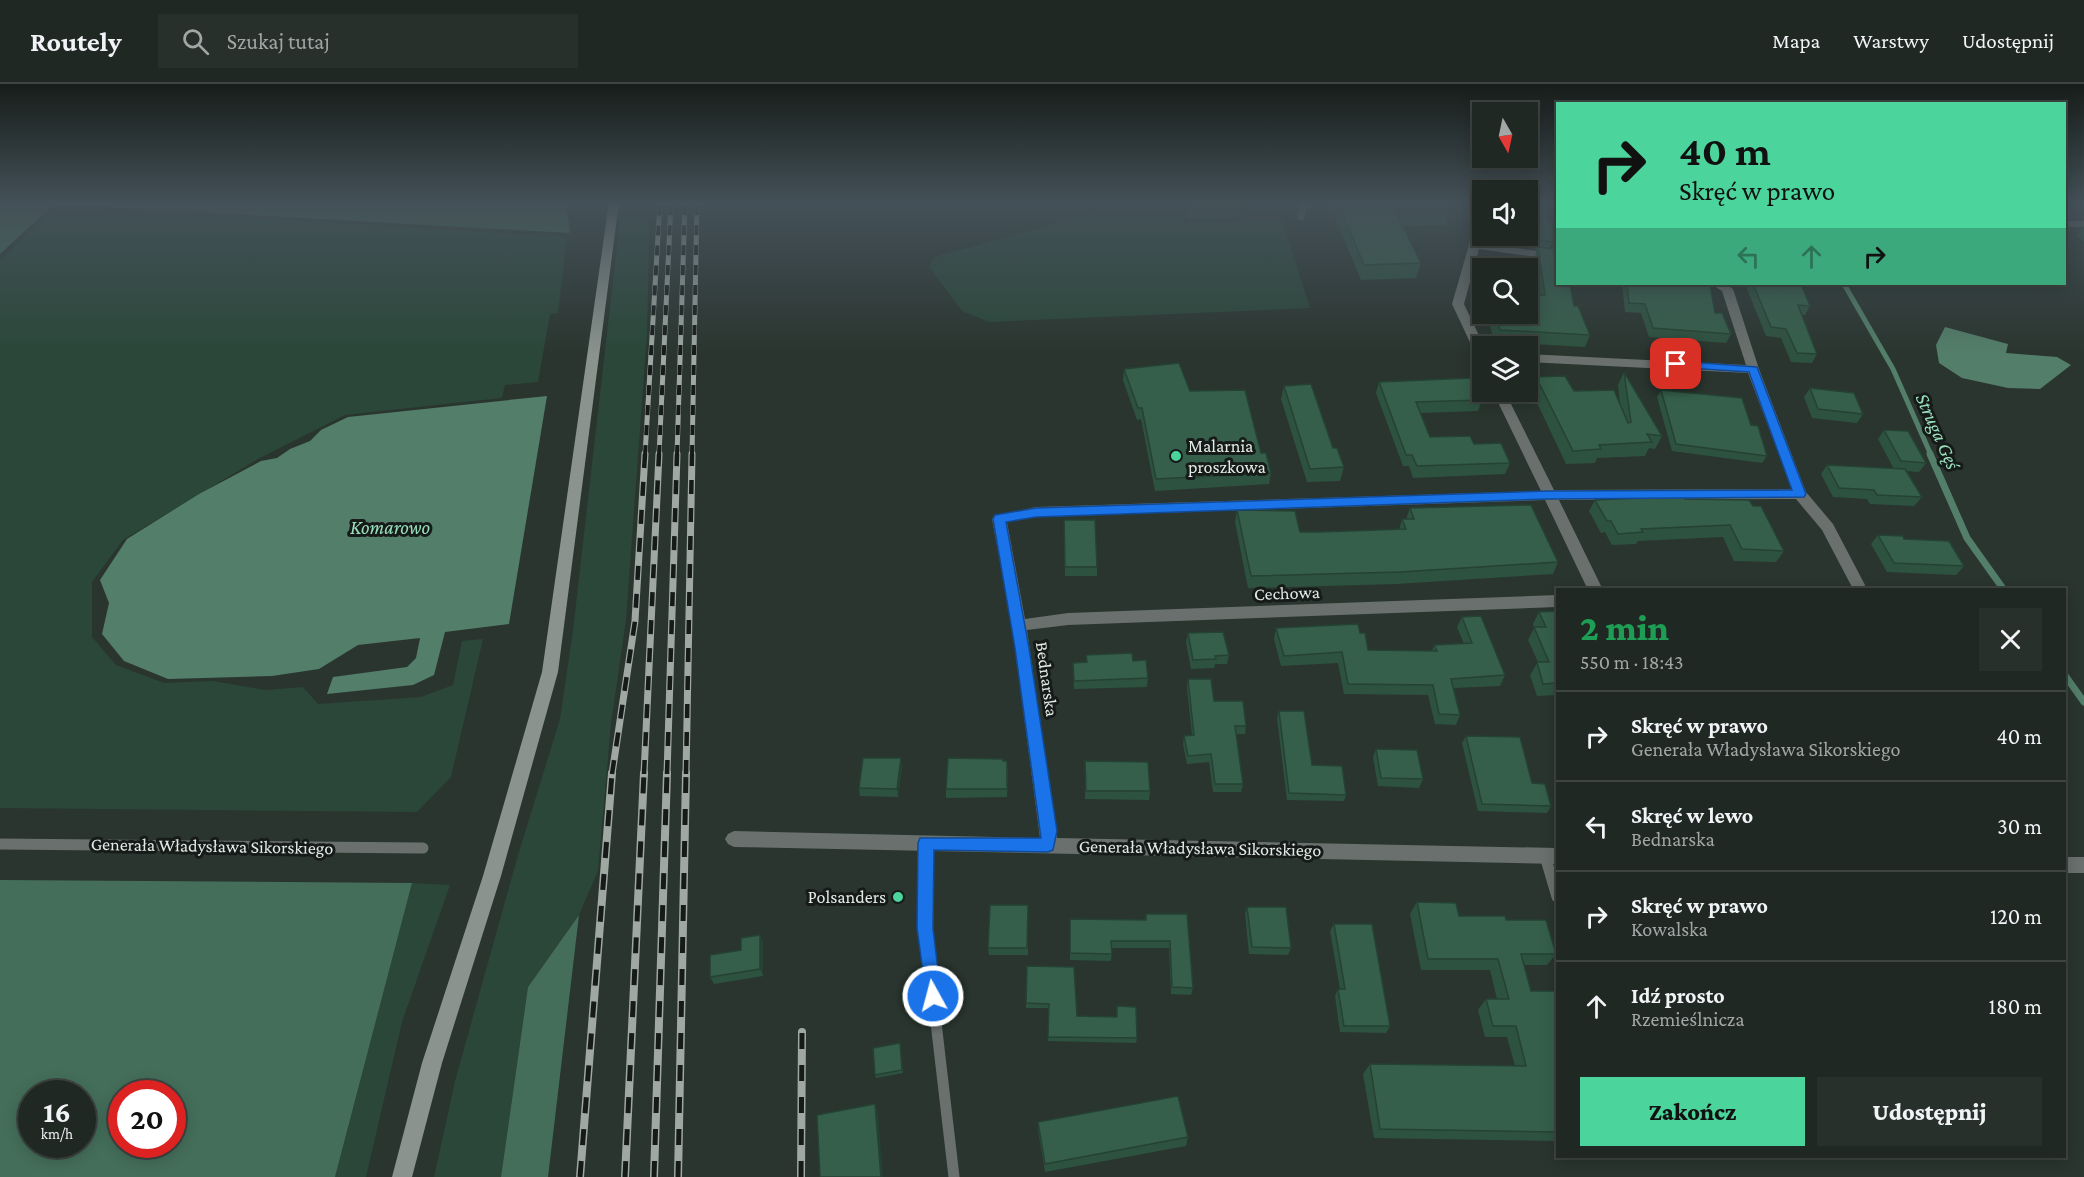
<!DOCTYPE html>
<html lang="pl">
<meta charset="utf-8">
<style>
:root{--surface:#202823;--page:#28302b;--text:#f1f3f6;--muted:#a2a6a6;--line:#3d4441;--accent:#4bd49b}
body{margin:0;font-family:"Crimson Pro",serif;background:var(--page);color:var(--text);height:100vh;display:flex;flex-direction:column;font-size:22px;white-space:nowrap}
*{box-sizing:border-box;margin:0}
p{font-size:20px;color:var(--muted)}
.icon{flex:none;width:33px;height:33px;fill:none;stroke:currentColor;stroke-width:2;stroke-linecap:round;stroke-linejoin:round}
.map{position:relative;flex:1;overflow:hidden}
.details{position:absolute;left:1556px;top:504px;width:510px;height:570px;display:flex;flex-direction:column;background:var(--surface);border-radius:0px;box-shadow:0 3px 15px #0003,0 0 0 2px var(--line)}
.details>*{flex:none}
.top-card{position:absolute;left:1556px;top:18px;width:510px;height:183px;border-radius:0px;box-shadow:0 3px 15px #0003,0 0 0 2px var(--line);background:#4bd49b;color:#111;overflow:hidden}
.needle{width:39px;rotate:171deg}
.buttons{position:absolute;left:1472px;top:18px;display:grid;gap:12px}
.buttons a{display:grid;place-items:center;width:66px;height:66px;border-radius:0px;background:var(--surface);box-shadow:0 3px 15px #0003,0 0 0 2px var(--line);font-size:30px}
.speed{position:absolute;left:18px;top:996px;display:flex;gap:12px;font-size:30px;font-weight:700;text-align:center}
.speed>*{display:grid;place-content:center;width:78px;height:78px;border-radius:50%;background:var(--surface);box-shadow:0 3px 15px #0003,0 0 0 2px var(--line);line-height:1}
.speed small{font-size:15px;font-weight:400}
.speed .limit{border:9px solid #d22;background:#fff;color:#111}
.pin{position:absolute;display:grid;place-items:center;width:51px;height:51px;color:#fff;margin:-26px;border-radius:12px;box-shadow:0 3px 9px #0006}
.me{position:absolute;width:66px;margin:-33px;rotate:353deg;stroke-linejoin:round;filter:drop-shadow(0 0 4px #0008)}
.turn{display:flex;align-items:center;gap:21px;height:126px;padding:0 24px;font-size:27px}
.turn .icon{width:78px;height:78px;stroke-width:2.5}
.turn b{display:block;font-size:42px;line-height:51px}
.lanes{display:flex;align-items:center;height:57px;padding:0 24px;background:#0003;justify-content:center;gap:30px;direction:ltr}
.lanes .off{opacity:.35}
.round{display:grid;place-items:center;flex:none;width:63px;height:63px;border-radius:0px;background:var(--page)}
.headline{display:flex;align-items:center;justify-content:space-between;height:102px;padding:0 24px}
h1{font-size:36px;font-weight:800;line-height:45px;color:#1e9e55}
.primary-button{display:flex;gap:12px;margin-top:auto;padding:12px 24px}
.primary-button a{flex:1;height:69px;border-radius:0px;background:var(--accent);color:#111;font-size:24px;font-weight:800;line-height:69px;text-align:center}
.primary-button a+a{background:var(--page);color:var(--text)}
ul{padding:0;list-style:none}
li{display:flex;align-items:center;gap:18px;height:90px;padding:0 24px;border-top:2px solid var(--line)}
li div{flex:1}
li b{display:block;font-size:22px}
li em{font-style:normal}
header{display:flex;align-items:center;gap:36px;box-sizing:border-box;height:84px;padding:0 30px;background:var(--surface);border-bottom:2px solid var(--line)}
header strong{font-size:28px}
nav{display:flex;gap:33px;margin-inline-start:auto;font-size:21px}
.search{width:420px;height:54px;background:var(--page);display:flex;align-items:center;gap:15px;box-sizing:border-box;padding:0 21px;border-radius:0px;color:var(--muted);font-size:22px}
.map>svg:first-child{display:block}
.green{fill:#2a4739}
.forest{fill:#446e5a;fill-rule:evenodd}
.water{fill:#537e69}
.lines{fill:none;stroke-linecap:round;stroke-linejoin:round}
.stream-far1{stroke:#537e69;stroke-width:5}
.stream{stroke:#537e69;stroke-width:7}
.lane-far1{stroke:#6a706d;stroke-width:7}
.lane{stroke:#6a706d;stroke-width:11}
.street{fill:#6a706d;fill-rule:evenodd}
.secondary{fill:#8a938e;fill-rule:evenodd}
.rail-far2-casing{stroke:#9fa8a3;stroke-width:5}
.rail-far1-casing{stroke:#9fa8a3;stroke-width:7}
.rail-casing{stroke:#9fa8a3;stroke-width:8}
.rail-far2{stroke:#161b19;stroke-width:4;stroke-dasharray:10;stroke-linecap:butt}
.rail-far1{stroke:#161b19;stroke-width:4.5;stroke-dasharray:14;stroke-linecap:butt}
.rail{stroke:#161b19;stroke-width:5;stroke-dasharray:16;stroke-linecap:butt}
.wall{fill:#2e5240}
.shaded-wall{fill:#254234}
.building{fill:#355f4b;stroke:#254234;stroke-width:1.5}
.route{fill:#1a73e8;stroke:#114b97;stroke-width:1.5}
.poi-dot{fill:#4bd49b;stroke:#161b19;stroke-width:2}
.labels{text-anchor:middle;stroke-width:6;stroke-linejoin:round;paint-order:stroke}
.poi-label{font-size:18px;fill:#e3ebe6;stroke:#161b19;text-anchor:start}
.street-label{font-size:18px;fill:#e3ebe6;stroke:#161b19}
.water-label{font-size:20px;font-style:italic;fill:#98e0bc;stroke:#161b19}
</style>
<header>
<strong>Routely</strong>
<div class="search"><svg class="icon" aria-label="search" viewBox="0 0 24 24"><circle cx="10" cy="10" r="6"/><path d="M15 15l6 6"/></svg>Szukaj tutaj</div>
<nav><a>Mapa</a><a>Warstwy</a><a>Udostępnij</a></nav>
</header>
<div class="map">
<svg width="2084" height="1093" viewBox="0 0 2084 1093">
<rect width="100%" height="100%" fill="#2a352f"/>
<path class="green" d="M622,118H650L647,250L626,536L611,640L598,787L579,831L528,903L501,1093H434L455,997L518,771L560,635L573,546Z
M1118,118H1195L1177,139L1282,136L1310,224L989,238L962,227L929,183L934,173L1045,143Z
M57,122L567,153L558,229L550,230L538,298L505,301L502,314L345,331L258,375L123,456L92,498V553L116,581L164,599L213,597L265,606L303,603L318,620L421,613L453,601L462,557L483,555L451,693L417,728L0,724V176Z
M412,799L450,801L402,938L366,1093H335Z"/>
<path class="forest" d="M0,118H566L570,149L54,120L0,170Z
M0,796L412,799L335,1093H0ZM32,1010H82V1060H32ZM122,1010H172V1060H122Z
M579,831L548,1093H501L528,903Z"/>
<path class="water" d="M1945,243L2008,260L2006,269L2057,273L2071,281L2040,305L2008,304L1962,294L1939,279L1936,261Z
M547,312L509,540L445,548L434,591L413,601L327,610L333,593L407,583L416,574L420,554L358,561L319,585L272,592L168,595L124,577L102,550L109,519L100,496L127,455L199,410L261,377L277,374L290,365L310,357L321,346L348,333Z"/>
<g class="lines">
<path class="stream-far1" d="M1844,200L1893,285L1931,371"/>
<path class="stream" d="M1930,370L1967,454L2004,506
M2064,590L2084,618"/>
<path class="lane-far1" d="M1301,133L1304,118"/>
<path class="lane" d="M926,759L925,844L954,1093
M0,760L423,764
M1545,772L1557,813"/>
<path class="street" d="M1482,130L1480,159L1557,170V176L1479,165L1464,220L1484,262H1482V275L1476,271L1452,220L1477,133Z
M2064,137H2084V143H2064Z
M1711,200H1725L1733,205L1759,285L1806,408L1833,440L1865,501L1863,505H1853L1822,446L1796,415L1559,416L1603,506H1588L1545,416L1036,433L1007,438L1025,535L1068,529L1557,511V523L1068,541L1027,546L1057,754L1557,764V780L734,763L728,760L725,755L728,750L734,747L1040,754L1012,541L992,435L994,432L1036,423L1541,407L1493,308H1505L1554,406L1792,405L1748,289L1527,278V270L1746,281L1722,207Z
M2064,773H2084V789H2064Z"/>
<path class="secondary" d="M609,118H619L558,588L501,792L442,979L412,1093H392L422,979L483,792L542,588Z"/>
<defs>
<path id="rail-far2" d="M645,371L660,118
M659,371L671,118
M677,371L685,118
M692,371L697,118"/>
<path id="rail-far1" d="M612,690L635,537L645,370
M644,690L659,370
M667,690L677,370
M686,690L692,370"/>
<path id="rail" d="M580,1093L612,689
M625,1093L644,689
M654,1093L667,689
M678,1093L686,689
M801,1093L802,948"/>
</defs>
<use href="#rail-far2" class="rail-far2-casing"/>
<use href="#rail-far1" class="rail-far1-casing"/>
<use href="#rail" class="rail-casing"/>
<use href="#rail-far2" class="rail-far2"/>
<use href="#rail-far1" class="rail-far1"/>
<use href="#rail" class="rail"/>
</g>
<path class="wall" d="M1193,118H1253L1241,133L1188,135L1189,122Z
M1331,118H1447L1451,126L1446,141L1403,142L1421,179L1416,194L1361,196L1330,122Z
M1527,118L1548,137L1553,158L1550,164L1554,171L1574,222L1590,251L1585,263L1495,258L1486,230H1527L1538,211L1534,175L1537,165L1532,164L1531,158L1510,155V152H1527Z
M2084,142V158L2077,151Z
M1622,200H1699L1715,229L1731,250L1726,259L1649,253L1641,229L1625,228Z
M1745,200H1804L1802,203L1810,222L1805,231H1802L1817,270L1812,279L1791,278L1781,254L1766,252Z
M1124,285L1190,307L1261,369L1271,389L1269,400L1155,407L1141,335L1137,336L1123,296Z
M1624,288L1662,352L1655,365L1649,364L1645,372L1597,374L1595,379L1566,380L1531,306L1536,293L1574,307L1620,321L1618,301Z
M1379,298L1482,316L1478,327L1420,329L1430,353L1474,360L1510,379L1505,390L1413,394L1409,382H1403L1376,309Z
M1284,302L1333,364L1344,383L1340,397L1307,398L1281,315Z
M1810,304L1863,330L1857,339L1812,334L1804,313Z
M1661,306L1767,372L1762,379L1672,367L1657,313Z
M1884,346L1926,379L1919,388L1906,387L1922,413L1914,422L1870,420L1867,415L1833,413L1821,390L1827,381L1894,385L1878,355Z
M1685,415L1753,422L1784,467L1776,478L1734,477L1723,453L1638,457L1636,460L1612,461L1605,448L1601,449L1589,427L1595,416Z
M1410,424L1558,478L1553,490L1396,500L1248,504L1235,438L1237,426L1300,448L1399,446L1402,435H1406Z
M1064,445L1097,483V492H1065Z
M1878,451L1904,455L1964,482L1956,491L1887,488L1871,460Z
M1557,527V611L1537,612L1530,591L1538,578L1528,556L1534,544L1533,540L1539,528Z
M1462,533L1505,591L1500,602L1454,604L1460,631L1456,641L1435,640L1428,611L1344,610L1338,579L1281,582L1274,555L1276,544L1360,549L1368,566L1432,567L1434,561L1464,560L1457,543Z
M1188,549L1229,571L1227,580H1215L1214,584L1191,585L1186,558Z
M1086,571L1133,577L1148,594L1147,603L1074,605L1073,579L1086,578Z
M1188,595L1214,617L1246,642L1245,650H1236L1243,700L1241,708H1213L1209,678L1187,680L1183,660L1184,652L1192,651L1187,604Z
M1279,627L1312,681L1346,711L1344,717L1287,716L1277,634Z
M1466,652L1532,699L1551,722L1547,729L1478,727L1462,659Z
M1376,665L1423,695L1419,704L1378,702L1373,673Z
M1003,677L1008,686L1007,713L946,714V705Z
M902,682L898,713L860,712L859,704Z
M1085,685L1150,707L1149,716L1085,715Z
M1417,818L1459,832L1506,836L1556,870L1547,881H1524L1531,907H1557V1057L1374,1054L1363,990L1370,980L1515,982L1507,953H1485L1478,926L1486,915H1497L1490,886H1421L1410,830Z
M1028,821V871H989L988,864Z
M1247,823L1291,864L1288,871L1249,870L1245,830Z
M1146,830H1187L1193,904L1191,911L1171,910L1169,864H1112L1111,877L1070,876V835L1145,836Z
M1334,840L1390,942L1386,949L1340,948L1335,912L1338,905H1340L1330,847Z
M763,858V892L714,900L710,893L741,866Z
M1027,882L1077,932L1116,933L1117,922L1137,954L1136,959L1048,957L1049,924H1026Z
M900,959L903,989L876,994L875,991Z
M1038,1038L1188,1053L1186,1062L1045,1088L1038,1046Z"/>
<path class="shaded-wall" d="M1245,118H1253L1241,133L1243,120Z
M901,674L902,682L898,713L897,705Z
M760,851L763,858V892L760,885Z
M875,1020L878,1029L883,1093H881Z"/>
<path class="building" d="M1193,118H1245L1243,120L1189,122Z
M1338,118H1447L1451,126L1396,128L1421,179L1364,181Z
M1527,118H1548V137H1552L1553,158L1535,155L1534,149L1527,148Z
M1538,163L1554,165V171H1557V200H1570L1574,222H1578L1590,251L1500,246L1494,230H1527V211H1545Z
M1627,200H1699L1710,201L1715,229H1722L1731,250L1653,244L1645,220L1629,219Z
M1753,200H1801L1810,222L1798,221L1817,270L1797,269L1786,245L1771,243Z
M1179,279L1190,307L1245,306L1261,369H1266L1271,389L1156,395L1142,324H1138L1124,285Z
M1624,288L1662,352L1647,350L1652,358L1599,361L1601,365L1573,367L1536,293L1565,292L1574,307L1614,306L1628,339L1631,338Z
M1472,294L1482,316L1416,318L1430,353L1470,352L1474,360L1501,359L1510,379L1417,382L1412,371H1406L1379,298Z
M1311,300L1333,364H1337L1344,383L1310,385L1284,302Z
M1810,304L1854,309L1863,330L1818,325Z
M1661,306L1742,314L1751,341L1758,342L1767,372L1676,360Z
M1884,346L1908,347L1926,379L1901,377Z
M1827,381L1905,385L1922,413L1877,411L1874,406L1839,404Z
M1683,412L1685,415L1749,416L1753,422H1761L1784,467L1742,465L1730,441L1641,445L1643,448L1618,450L1611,437H1607L1595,416Z
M1531,421L1558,478L1400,488L1251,492L1237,426L1295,427L1300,448H1320L1406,445L1402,435H1414L1410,424Z
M1064,436H1095L1097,483H1065Z
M1878,451L1903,452L1904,455L1949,457L1964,482L1894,479Z
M1557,527V599L1543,600L1537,578H1549L1534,543H1546L1539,528Z
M1481,532L1505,591L1451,595L1460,631L1439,630L1433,601L1348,600L1342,568L1284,572L1276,544L1358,540L1360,549H1365L1368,566L1437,567L1434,561L1472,559L1462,533Z
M1223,548L1229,571L1215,572L1216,575L1193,576L1188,549Z
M1132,569L1133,577L1146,576L1148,594L1074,597L1073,579L1087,578L1086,571Z
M1188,595H1211L1214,617H1243L1246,642H1235L1243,700H1215L1211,670L1188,672L1184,652L1194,651Z
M1279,627H1304L1312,681L1342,682L1346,711L1289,709Z
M1466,652L1520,653L1532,699L1545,700L1551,722L1482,720Z
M1376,665L1417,666L1423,695L1381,694Z
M863,674H901L897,705L859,704Z
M948,674L1003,675V677H1007V705H946Z
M1085,677L1148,678L1150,707H1086Z
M1417,818L1456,819L1459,832H1505L1506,836H1546L1556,870H1521L1531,907H1557V1048L1380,1045L1370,980L1526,982L1516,942H1493L1486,915H1509L1498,875H1428Z
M990,821H1028L1027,864H988Z
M1247,823H1286L1291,864L1252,863Z
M1146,830H1187L1193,904L1172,903L1170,857H1111L1112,870L1070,869V835L1146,836Z
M1334,840H1372L1390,942H1344L1338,905H1345Z
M760,851V885L710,893V871L741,866V854Z
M1027,882L1074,883L1077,932L1117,933V922L1136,923L1137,954L1048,953L1049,920L1026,919Z
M900,959L902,986L875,991L873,964Z
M1178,1012L1188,1053L1045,1080L1038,1038Z
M875,1020L881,1093H820L817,1031Z"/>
<linearGradient id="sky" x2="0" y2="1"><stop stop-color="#171d1a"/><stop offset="0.44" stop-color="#445158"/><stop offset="1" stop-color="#445158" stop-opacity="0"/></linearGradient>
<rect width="2084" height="271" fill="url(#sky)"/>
<path class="route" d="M1676,277L1757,283L1806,410L1804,413L1548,415L1036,433L1006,438L1029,564L1057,747L1053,766L1048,768L934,766L933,844L941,912L939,917L933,920L927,917L917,844L918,759L920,754H1041L1015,564L993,435L995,431L1036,424L1548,407L1792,406L1749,288L1672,283V278Z"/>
<g class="poi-dot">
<circle cx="1176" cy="372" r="6"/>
<circle cx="898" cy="813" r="6"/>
</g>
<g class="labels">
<g class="poi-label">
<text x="1188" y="368">Malarnia<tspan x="1188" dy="21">proszkowa</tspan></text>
<text x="886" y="819" text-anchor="end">Polsanders</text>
</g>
<g class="street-label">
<text transform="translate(1287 509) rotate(-2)" y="6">Cechowa</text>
<text transform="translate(1047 595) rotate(82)" y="6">Bednarska</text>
<text transform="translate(212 762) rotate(1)" y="6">Generała Władysława Sikorskiego</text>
<text transform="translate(1200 764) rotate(1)" y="6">Generała Władysława Sikorskiego</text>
</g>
<g class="water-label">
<text transform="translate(1938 347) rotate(66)" y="7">Struga Gęś</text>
<text x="390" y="450">Komarowo</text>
</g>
</g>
</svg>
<div class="buttons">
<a><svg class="needle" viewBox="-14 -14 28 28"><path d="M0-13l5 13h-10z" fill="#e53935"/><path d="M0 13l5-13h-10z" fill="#a2a6a6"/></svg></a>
<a><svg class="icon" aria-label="sound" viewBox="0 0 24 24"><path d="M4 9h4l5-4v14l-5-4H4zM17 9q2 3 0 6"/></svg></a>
<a><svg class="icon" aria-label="search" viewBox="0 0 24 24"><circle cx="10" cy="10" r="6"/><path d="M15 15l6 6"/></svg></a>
<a><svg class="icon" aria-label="layers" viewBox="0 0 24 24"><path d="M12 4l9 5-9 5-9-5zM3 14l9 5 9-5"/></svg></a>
</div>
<div class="speed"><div>16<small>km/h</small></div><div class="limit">20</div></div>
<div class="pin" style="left:1676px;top:280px;background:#d93025"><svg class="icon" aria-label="arrive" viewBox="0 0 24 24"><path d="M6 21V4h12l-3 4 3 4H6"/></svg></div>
<svg class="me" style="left:933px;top:912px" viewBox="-20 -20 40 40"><circle r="17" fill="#1a73e8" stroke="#fff" stroke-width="3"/><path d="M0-11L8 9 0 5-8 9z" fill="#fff"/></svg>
<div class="top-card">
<div class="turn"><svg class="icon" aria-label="right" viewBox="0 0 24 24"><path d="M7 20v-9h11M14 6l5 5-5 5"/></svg><div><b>40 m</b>Skręć w prawo</div></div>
<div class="lanes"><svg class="icon off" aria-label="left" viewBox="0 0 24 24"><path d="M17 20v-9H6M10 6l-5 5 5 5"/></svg><svg class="icon off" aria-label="ahead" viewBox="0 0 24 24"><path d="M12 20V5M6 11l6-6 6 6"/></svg><svg class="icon" aria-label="right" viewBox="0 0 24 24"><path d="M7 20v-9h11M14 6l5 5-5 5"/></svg></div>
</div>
<section class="details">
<div class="headline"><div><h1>2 min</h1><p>550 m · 18:43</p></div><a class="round"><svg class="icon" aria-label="close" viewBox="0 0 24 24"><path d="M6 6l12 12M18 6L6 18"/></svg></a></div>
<ul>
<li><svg class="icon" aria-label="right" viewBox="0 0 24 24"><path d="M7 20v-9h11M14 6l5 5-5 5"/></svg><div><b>Skręć w prawo</b><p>Generała Władysława Sikorskiego</p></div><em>40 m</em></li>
<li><svg class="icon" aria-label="left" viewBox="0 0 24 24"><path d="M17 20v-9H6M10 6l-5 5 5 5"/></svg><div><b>Skręć w lewo</b><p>Bednarska</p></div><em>30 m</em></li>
<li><svg class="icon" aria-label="right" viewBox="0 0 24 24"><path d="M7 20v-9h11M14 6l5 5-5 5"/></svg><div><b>Skręć w prawo</b><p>Kowalska</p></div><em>120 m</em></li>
<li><svg class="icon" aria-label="ahead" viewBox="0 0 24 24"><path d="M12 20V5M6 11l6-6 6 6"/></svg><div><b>Idź prosto</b><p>Rzemieślnicza</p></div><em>180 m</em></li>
</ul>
<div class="primary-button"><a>Zakończ</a><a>Udostępnij</a></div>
</section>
</div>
